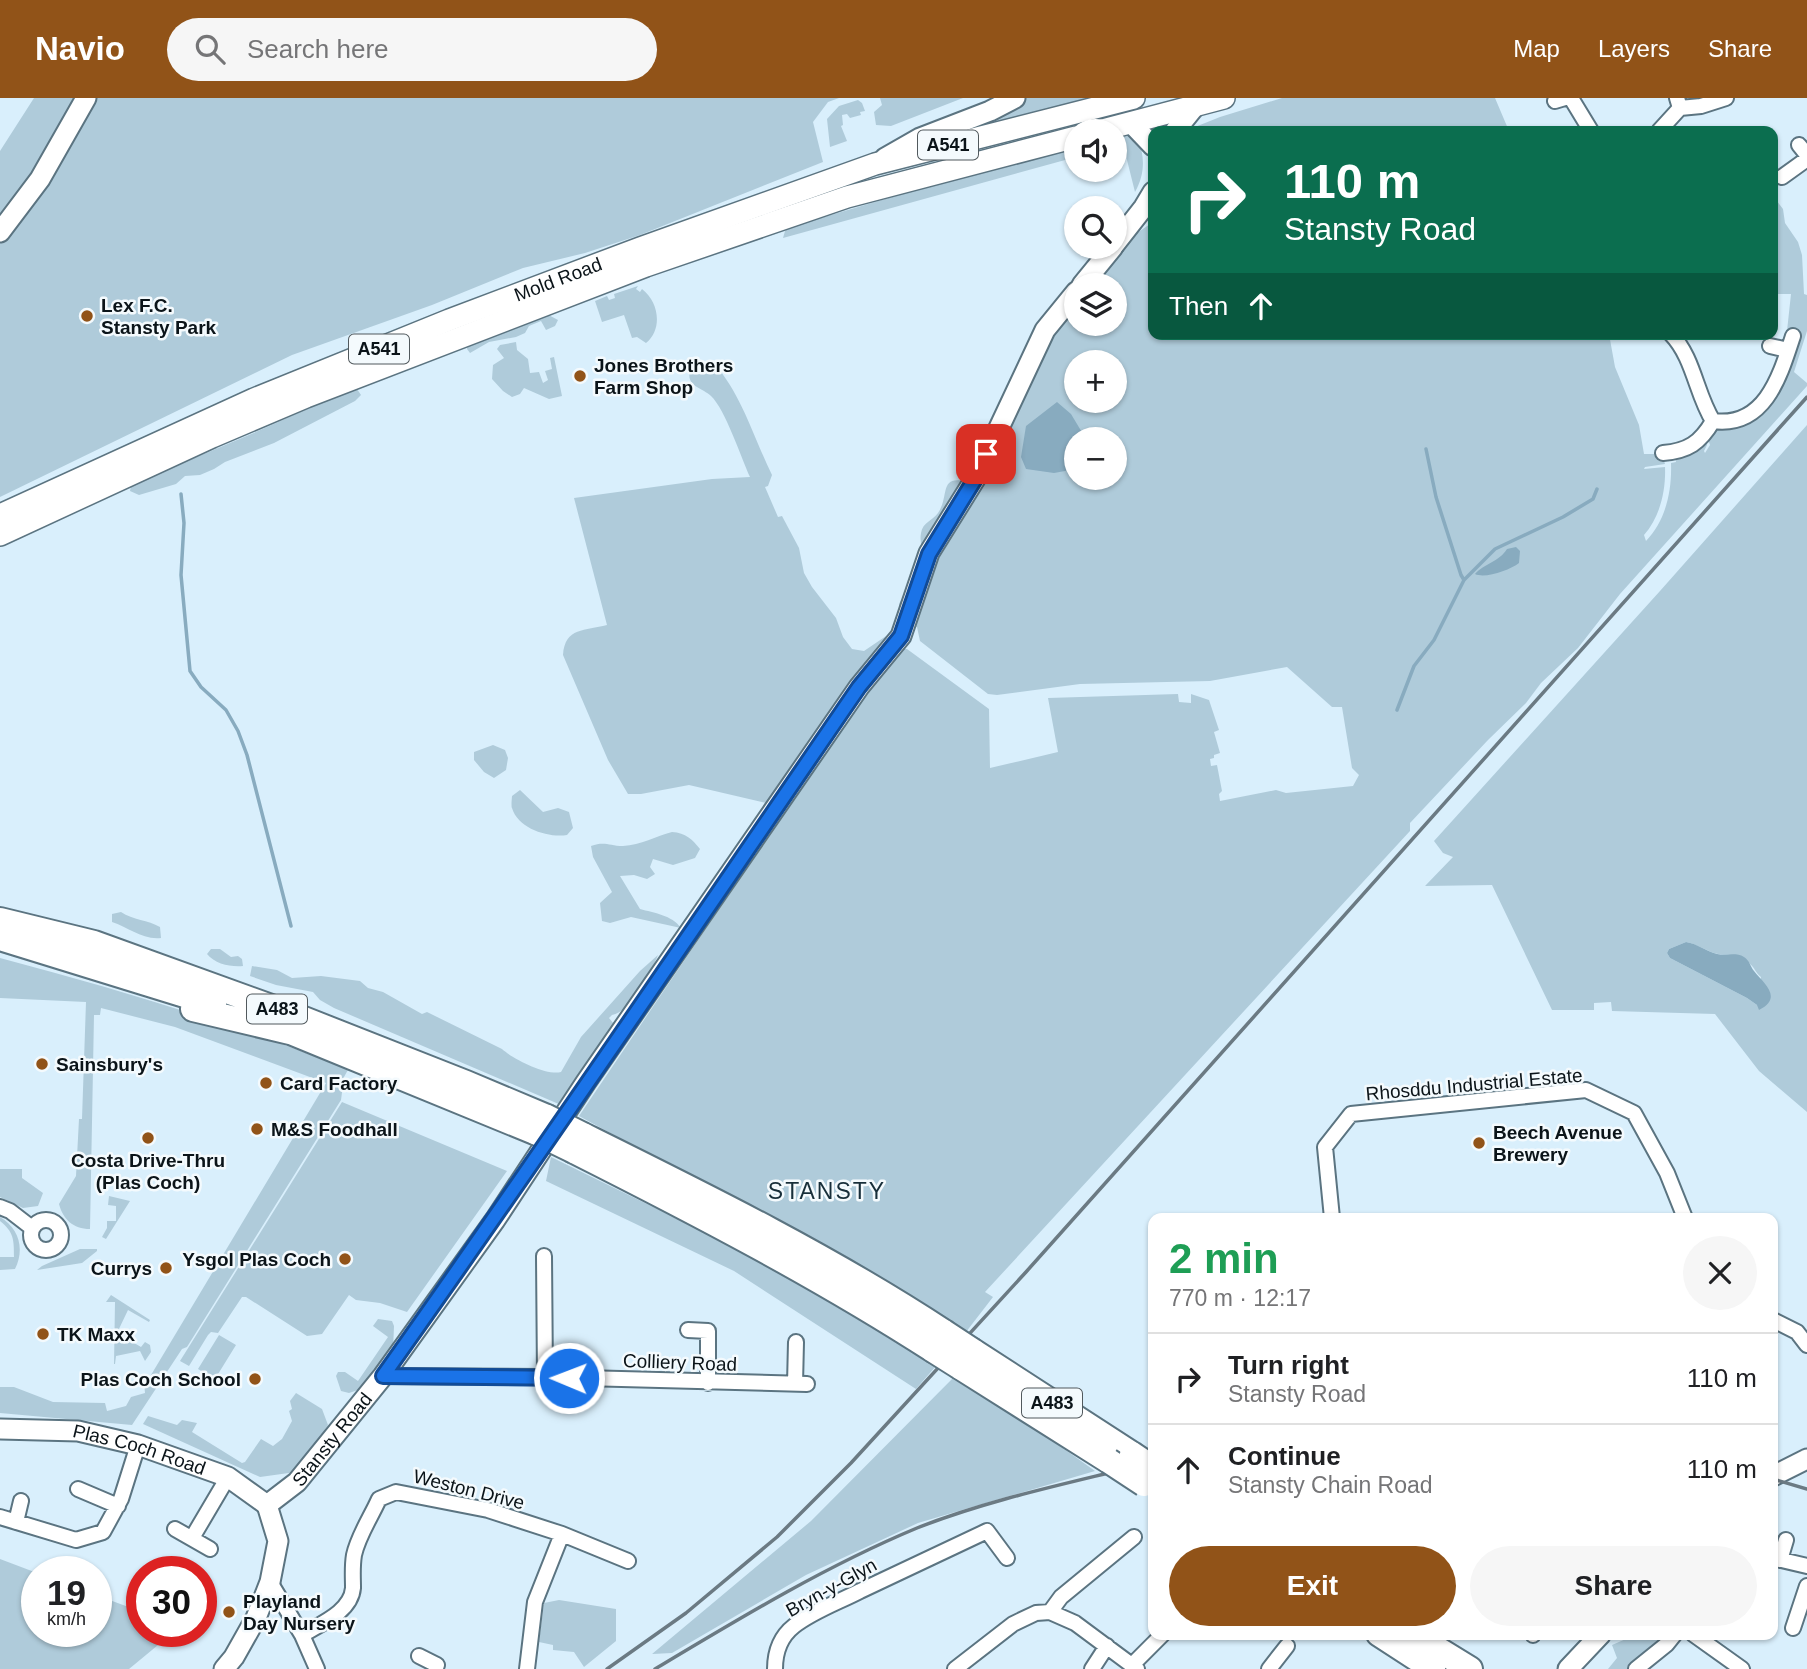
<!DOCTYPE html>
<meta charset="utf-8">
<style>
:root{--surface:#fff;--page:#f6f6f6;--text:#202124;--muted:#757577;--line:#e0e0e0;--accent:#915318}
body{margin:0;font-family:Helvetica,sans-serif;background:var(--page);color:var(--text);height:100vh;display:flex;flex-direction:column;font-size:26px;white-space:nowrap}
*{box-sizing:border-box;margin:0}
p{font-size:23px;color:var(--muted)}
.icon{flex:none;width:38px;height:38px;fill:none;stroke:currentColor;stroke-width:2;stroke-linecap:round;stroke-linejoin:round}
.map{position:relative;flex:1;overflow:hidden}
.drawer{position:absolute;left:1148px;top:1115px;width:630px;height:427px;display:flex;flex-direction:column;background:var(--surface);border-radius:14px;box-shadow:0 2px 5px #0004}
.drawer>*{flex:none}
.guide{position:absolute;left:1148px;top:28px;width:630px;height:214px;border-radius:14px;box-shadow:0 2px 5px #0004;background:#0b6e4f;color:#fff;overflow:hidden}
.fabs{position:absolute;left:1064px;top:21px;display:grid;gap:14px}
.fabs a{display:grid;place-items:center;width:63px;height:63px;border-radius:50%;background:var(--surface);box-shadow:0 2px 5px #0004;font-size:35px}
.speed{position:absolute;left:21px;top:1458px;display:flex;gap:14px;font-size:35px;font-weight:700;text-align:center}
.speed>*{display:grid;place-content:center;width:91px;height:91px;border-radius:50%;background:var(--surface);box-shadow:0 2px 5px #0004;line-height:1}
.speed small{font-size:18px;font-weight:400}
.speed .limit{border:10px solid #d22;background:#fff;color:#111}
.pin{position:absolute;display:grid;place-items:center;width:60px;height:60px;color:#fff;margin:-30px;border-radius:14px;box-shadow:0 4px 10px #0006}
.me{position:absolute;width:77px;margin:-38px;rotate:271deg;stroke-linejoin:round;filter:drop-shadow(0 0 5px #0008)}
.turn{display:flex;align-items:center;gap:24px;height:147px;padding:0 21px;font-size:32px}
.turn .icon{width:91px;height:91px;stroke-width:2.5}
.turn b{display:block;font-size:49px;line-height:60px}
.then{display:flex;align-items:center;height:66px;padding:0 21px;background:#0003;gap:14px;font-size:26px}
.round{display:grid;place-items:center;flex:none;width:74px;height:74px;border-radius:37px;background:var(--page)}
.summary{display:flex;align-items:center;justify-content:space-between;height:119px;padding:0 21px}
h1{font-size:42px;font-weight:800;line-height:52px;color:#1e9e55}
.action{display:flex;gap:14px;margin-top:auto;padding:14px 21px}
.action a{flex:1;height:80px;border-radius:42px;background:var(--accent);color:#fff;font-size:28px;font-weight:800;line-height:80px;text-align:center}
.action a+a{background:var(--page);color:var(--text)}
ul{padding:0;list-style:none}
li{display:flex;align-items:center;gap:21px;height:91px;padding:0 21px;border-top:2px solid var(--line)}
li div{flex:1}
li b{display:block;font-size:26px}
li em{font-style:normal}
header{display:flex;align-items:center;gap:42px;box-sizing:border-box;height:98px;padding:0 35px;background:var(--accent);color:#fff}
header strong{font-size:33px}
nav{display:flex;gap:38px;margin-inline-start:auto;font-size:24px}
.search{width:490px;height:63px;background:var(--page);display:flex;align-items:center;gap:18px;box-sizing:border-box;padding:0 24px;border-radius:38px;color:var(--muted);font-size:26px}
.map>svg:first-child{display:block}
.green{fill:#afcbda;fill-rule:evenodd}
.water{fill:#88abbf}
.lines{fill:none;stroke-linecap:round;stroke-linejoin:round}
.stream{stroke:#88abbf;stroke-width:3.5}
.street-casing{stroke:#5b7481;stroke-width:18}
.secondary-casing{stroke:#5b7481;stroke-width:23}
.primary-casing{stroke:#5b7481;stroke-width:24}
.highway-casing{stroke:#5b7481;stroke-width:28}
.street{stroke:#fff;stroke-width:14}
.secondary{stroke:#fff;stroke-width:19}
.primary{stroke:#fff;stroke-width:21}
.highway{stroke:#fff;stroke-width:24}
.rail{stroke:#6b7a83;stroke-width:3.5}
.highway-bridge-casing{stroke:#5b7481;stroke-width:28;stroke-linecap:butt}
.highway-bridge{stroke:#fff;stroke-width:24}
.route-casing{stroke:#114b97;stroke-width:18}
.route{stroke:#1a73e8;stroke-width:12}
.poi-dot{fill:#915318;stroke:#f4fafd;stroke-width:2.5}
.labels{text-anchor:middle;stroke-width:5;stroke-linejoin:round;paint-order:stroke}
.shield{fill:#f4fafd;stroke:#51595d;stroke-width:2}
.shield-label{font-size:18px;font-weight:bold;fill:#0b1419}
.street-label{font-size:19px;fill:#0b1419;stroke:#f4fafd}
.poi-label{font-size:19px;font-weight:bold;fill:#0b1419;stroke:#f4fafd;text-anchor:start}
.quarter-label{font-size:23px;letter-spacing:2px;fill:#182f3a;stroke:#f4fafd}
</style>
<header>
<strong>Navio</strong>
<div class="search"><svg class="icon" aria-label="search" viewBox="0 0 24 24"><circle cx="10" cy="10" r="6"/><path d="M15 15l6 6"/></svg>Search here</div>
<nav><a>Map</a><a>Layers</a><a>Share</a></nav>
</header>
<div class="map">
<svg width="1807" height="1571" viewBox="0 0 1807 1571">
<rect width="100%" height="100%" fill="#d9effc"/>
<path class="green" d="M34,0H839L828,4L813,24L823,64L640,137L585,155L523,170L432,207L292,257L0,399V53Z
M880,0H963L891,28L876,27L874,14L882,7Z
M1021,0H1096L949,40Z
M1282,0H1495L1509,33H1185L1220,19Z
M858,2L862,5L865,13L860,14L861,17L850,20L847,16L842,17L843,27L841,28L847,43L830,49L827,21L839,8Z
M1115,35L1130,36L1138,41C1145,59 1145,76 1135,94L1126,58L1115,49Z
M1076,45V59L783,140L785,133L790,129Z
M1773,98L1783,111L1785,125L1798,144L1802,157L1804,196L1807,197V233L1794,274L1807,285V288L1620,496L1578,550L1541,585L1526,605L1488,642L1410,725V733L985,1194L993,1199L966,1234L772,1123L579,1018L895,551H907L989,611L990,670L1058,654L1048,600L1178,596L1179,604L1191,605V596L1209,602L1219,632L1214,634L1220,655L1214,657V660L1210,661L1211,668L1217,667L1222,693L1219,696L1220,703L1276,692L1286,695L1353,688L1359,677L1352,670L1342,609H1332L1287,569L1210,583L1080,586L997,597L988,596L920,543L917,529L910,528C904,523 899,518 899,510C898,501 906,499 910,493C914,485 921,471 923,462C924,454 919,446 921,435C923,424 932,423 938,415C951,396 936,373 975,386L1048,243L1076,207V226H1115V187H1092L1134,137L1153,124V236H1609L1615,269L1639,327L1644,356H1662L1665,366L1645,369L1644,371L1665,369C1666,393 1660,419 1644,437L1646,443C1666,422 1672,393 1671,365L1676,364L1675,359C1686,359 1699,353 1706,344L1707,347L1704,353L1705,355L1710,347L1708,341L1716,332C1774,325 1785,284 1797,235L1787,233L1791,196H1773ZM1076,264H1115V303H1076ZM1076,341H1115V380H1076Z
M638,188L636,191L640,194L642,191C659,204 663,231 646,245L637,239L632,240L624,217L602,224L595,203L607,198L609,202L615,200L614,196Z
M543,214L558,222L555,228L546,232L541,223L529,228L525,235L516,239L489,244L470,255L467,251L468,245L486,241Z
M516,244L517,252L528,261L530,275L539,274L543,285L548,282L545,273L552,271L550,260L554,259L562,298L549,301L524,290L520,296L512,299L503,293L492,281L493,267L504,260L497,251L500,247Z
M713,264C742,297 753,338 772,377L768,388L765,389L778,419L782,418L799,450L804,475L812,489L836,520L843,539L852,551L864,553L892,534L770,706L689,687L641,696H628L608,662L563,557C565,529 585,533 607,527L574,400L712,381L750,379C741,359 725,311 711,298C701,289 684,288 691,270Z
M357,291L361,297L355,303L274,345L225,364L214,371L200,377L185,378L176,386L139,397L130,393L131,388C186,362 243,341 298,315C317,307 336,294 357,291Z
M1807,327V1014L1759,973L1715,916L1612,913L1611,904L1594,905V912H1552L1492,787L1425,788L1453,759L1443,755L1434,743L1660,493ZM1686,844C1698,846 1707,854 1718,856C1729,857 1742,856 1750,866C1755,870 1755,874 1761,879L1757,907L1747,900L1670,860L1667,855L1669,851Z
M493,647L505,652L508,660L506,672L494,680L484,674L474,662V654Z
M520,692L543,714L558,710L569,714L573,730L567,737C549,740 518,731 512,710C511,709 512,699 512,698Z
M672,734C686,735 692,741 700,751L695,760L673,767L653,761L650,769L655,776L647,781L634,777L620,778L640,811C654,815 672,817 681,830L631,819L610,825L602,823L600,805L612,794L593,759L591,748C605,743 609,748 623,748C641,747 656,738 672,734Z
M121,814C133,822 148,822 160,829L161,840C142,842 128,829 112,824V816Z
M211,851H220L231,859L238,858L242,861L243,868C230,869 215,866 207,856Z
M658,857C651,874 631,914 612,917L609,920L614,926L561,1007L334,910L320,902L313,894L276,887L250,878L252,868L277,872L292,880L321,878L360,883L368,890L383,894L422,916L427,914L502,951C513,961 547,978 561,974L581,939L640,873Z
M0,860C90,884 180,910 268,941C295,950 321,962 349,970L344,979L341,1002L187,1249L182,1251L132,1327L0,1315V1289H14L53,1304L105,1305L107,1313L126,1308L131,1299L145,1295L144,1284L148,1282L326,985L175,929L101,910L100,917H94L90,1131C73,1131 63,1121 59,1106L76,1078L79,1021H82L86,904L0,900Z
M342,1004L507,1073L407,1214L380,1205L356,1202L349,1197L322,1236L307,1238L246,1199H242L218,1235L211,1234L208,1237L189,1268L180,1263Z
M551,1059L745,1154L936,1268L916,1291L734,1173L546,1083Z
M0,1071H22V1080L43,1095L38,1108L23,1110L0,1099Z
M109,1098L130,1103L106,1141L102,1139L107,1130V1123H116V1108L108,1107Z
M0,1119C19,1130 25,1151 15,1171L0,1172V1159H14C14,1142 14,1134 0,1123Z
M80,1151H97V1153L82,1165L37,1172L42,1168Z
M111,1197L150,1222L149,1224L128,1212L117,1235L141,1249L145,1244L150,1247L151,1254L145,1263L140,1253L116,1258L115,1266H114L115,1204H106Z
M378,1221L392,1223L394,1228L393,1252L361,1291L349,1295L341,1293L336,1278L338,1274H345L358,1283L388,1239L373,1228Z
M219,1237L236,1247L215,1281L198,1271Z
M955,1278L1032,1328L1095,1373L918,1425L806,1477L672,1555L652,1556L811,1423Z
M296,1295L322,1311L328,1327L296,1374L260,1379L143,1326L148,1318L177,1327L182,1322L197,1325L192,1334L242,1365L245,1364L261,1341L273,1348L282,1341L292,1323L289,1313L292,1311L290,1303Z
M0,1461L37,1475V1533H96V1497L142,1514V1533H175L129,1571H0Z
M559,1502L616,1511V1543L584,1569L574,1554L553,1552V1547L539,1544L544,1505Z
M1635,1537H1669L1629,1571H1608L1617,1560L1612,1547Z"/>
<path class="water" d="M1057,304L1071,316L1086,341H1076V371L1054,375L1026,371L1021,359L1026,328Z
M1516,449L1520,453L1519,465C1510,472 1485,481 1475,476C1485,465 1499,464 1507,451Z
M1686,844C1698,846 1706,853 1717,856C1726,858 1736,854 1744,859C1750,863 1750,868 1754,873C1763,885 1784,899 1759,912L1757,907L1747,900L1670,860L1667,855L1669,851Z"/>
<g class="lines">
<path class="stream" d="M1426,351L1436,399L1461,477L1464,482
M181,396L184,425L181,477L190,573L201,589L226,612L238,633L247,657L291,828
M1397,612L1414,568L1434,542L1464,482L1495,451L1563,419L1593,401L1597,391"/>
<defs>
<path id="street" d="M1571,0L1591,33
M1677,0L1680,10L1701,8L1726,0
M1555,3L1565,0
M1659,33L1680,10
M1799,47L1807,57
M1782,79L1807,61
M1671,236C1694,260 1696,296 1713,323C1765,330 1780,278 1793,238
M1770,248L1788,252
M1663,355C1688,353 1700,345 1713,323
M0,1109L10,1113L32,1130
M1332,1120L1325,1049L1351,1016L1586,992L1634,1015L1667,1075L1685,1120
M31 1137a15 15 0 1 1 30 0a15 15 0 1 1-30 0Z
M544,1158L545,1279
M1773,1222L1797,1234L1807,1247
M688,1232L708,1233V1285
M383,1278L545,1279L807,1286
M795,1286L796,1244
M78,1391L118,1408
M0,1419L76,1442L103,1434L121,1401L138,1347
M16,1424L21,1403
M175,1431L210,1451
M192,1440L228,1379
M1773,1460L1807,1468
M1780,1462L1786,1442
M270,1484L302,1537L317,1571
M1050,1514L1061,1499L1134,1439
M1793,1530L1807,1488
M1533,1536V1537
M1693,1536L1742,1571
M302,1537C320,1526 351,1514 353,1490C353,1479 352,1469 354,1457C358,1438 371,1419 379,1401L396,1394L488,1412L562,1436L628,1463
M419,1558L437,1567
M1133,1566L1163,1536
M527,1571L535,1504L562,1436
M775,1571C775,1554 780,1539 794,1528C813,1513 839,1504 860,1493C902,1473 944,1453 987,1433L1007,1460
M955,1571L1013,1526L1036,1515L1050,1514L1075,1525L1137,1571
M1092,1571L1107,1548
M1269,1571L1287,1548
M1636,1571L1667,1546L1675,1536"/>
<g id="secondary">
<path d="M1131,25L1153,48"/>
<path d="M1175,33L1196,7"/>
<path d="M885,60L920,40L990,13L1015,0"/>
<path d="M0,134L40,81L86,0"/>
<path d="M1115,146L1144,109L1153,94"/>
<path d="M1082,187L1113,149"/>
<path id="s1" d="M0,1331L78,1333L138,1347L228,1379L267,1407"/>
<path d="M1773,1378L1807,1361"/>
<path id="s2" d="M267,1407L297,1384L383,1278L495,1122L586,984L859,589L901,538L929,455L975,381L1045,232L1076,194"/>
<path d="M224,1571L234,1559L256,1520L270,1484L278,1443L267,1407"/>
<path d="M1568,1571L1601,1536"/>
</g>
<g id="primary">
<path d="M1099,33L1224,0"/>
<path id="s3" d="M0,417L254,301L449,222L640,150L875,66L1134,0"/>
<path d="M0,437L212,339L306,299L646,168L847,99L1076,39"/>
</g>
<path id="highway" d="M0,822L94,845L296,918L466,985L547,1019
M0,840L214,906
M193,911L294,935
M288,933L537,1035
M583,1037C706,1098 830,1159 944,1234
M574,1053C697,1115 818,1178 933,1252
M973,1253L1132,1356
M960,1269L1109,1363
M1379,1536L1433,1571
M1413,1536L1470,1571"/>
</defs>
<use href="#street" class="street-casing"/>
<use href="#secondary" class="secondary-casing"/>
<use href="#primary" class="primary-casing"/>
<use href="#highway" class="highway-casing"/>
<use href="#street" class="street"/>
<use href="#secondary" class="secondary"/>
<use href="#primary" class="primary"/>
<use href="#highway" class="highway"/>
<path class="rail" d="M1773,1381L1807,1391
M607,1571L686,1515L777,1439L851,1365L1026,1174L1807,299
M655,1571C740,1520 826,1468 917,1430C993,1400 1075,1384 1153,1364"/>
<defs>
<path id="highway-bridge" d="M547,1019L583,1037
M537,1035L574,1053
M944,1234L973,1253
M933,1252L960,1269
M1132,1356L1153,1370
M1109,1363L1144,1386"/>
</defs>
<use href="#highway-bridge" class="highway-bridge-casing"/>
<use href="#highway-bridge" class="highway-bridge"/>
</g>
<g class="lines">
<defs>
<path id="route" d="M569,1280L383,1278C545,1050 701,819 859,589L901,538L929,456L975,381L986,356"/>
</defs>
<use href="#route" class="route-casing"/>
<use href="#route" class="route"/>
</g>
<g class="poi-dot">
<circle cx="87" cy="218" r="7"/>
<circle cx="580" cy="278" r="7"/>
<circle cx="42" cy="966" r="7"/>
<circle cx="266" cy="985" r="7"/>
<circle cx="257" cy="1031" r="7"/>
<circle cx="148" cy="1040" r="7"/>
<circle cx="1479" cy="1045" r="7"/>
<circle cx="345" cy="1161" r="7"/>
<circle cx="166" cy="1170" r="7"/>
<circle cx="43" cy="1236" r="7"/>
<circle cx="255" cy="1281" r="7"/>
<circle cx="229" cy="1514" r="7"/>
</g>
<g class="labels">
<g class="shield">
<rect x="918" y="32.5" width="60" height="29" rx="5"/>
<rect x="349" y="236.5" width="60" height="29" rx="5"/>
<rect x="247" y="896.5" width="60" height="29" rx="5"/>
<rect x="1022" y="1290.5" width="60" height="29" rx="5"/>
</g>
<g class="shield-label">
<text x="948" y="53">A541</text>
<text x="379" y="257">A541</text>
<text x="277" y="917">A483</text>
<text x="1052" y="1311">A483</text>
</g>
<g class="street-label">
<text dy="7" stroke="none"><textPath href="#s3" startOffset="606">Mold Road</textPath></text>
<text transform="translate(1474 986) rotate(-5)" y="7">Rhosddu Industrial Estate</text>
<text transform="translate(680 1264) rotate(2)" y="7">Colliery Road</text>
<text dy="7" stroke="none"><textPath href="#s2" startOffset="93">Stansty Road</textPath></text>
<text dy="7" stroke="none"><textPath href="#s1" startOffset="142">Plas Coch Road</textPath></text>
<text transform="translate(469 1391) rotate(14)" y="7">Weston Drive</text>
<text transform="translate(831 1489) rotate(-29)" y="7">Bryn-y-Glyn</text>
</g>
<g class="poi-label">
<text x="101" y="214">Lex F.C.<tspan x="101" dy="22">Stansty Park</tspan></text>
<text x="594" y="274">Jones Brothers<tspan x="594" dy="22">Farm Shop</tspan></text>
<text x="56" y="973">Sainsbury's</text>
<text x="280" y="992">Card Factory</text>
<text x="271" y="1038">M&amp;S Foodhall</text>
<text x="1493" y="1041">Beech Avenue<tspan x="1493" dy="22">Brewery</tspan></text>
<text x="148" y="1069" text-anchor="middle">Costa Drive-Thru<tspan x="148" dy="22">(Plas Coch)</tspan></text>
<text x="331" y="1168" text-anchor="end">Ysgol Plas Coch</text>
<text x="152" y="1177" text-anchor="end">Currys</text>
<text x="57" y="1243">TK Maxx</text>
<text x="241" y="1288" text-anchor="end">Plas Coch School</text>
<text x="243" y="1510">Playland<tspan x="243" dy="22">Day Nursery</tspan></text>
</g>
<g class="quarter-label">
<text x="827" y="1101">STANSTY</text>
</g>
</g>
</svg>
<div class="fabs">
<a><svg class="icon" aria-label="sound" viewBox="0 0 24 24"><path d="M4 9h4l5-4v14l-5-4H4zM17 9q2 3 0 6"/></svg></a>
<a><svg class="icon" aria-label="search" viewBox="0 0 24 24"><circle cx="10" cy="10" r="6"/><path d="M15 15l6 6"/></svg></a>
<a><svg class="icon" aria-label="layers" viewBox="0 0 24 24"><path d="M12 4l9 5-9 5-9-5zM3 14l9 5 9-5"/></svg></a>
<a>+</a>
<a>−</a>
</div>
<div class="speed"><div>19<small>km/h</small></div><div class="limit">30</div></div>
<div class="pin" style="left:986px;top:356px;background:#d93025"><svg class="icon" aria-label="arrive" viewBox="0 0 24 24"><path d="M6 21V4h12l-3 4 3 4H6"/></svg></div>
<svg class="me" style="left:569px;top:1280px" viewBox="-20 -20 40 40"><circle r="17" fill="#1a73e8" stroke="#fff" stroke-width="3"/><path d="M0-11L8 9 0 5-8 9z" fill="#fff"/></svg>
<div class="guide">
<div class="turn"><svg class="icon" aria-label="right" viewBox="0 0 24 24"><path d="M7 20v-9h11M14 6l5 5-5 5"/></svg><div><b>110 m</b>Stansty Road</div></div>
<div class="then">Then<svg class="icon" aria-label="ahead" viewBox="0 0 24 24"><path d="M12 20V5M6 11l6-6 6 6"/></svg></div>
</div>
<section class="drawer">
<div class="summary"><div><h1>2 min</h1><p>770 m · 12:17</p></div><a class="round"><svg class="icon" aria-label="close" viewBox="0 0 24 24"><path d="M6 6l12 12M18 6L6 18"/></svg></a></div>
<ul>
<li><svg class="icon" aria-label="right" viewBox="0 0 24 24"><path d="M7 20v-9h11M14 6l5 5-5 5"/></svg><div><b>Turn right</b><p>Stansty Road</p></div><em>110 m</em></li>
<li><svg class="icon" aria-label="ahead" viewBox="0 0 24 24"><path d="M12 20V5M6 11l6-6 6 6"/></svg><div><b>Continue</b><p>Stansty Chain Road</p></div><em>110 m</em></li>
</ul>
<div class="action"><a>Exit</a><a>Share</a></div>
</section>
</div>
